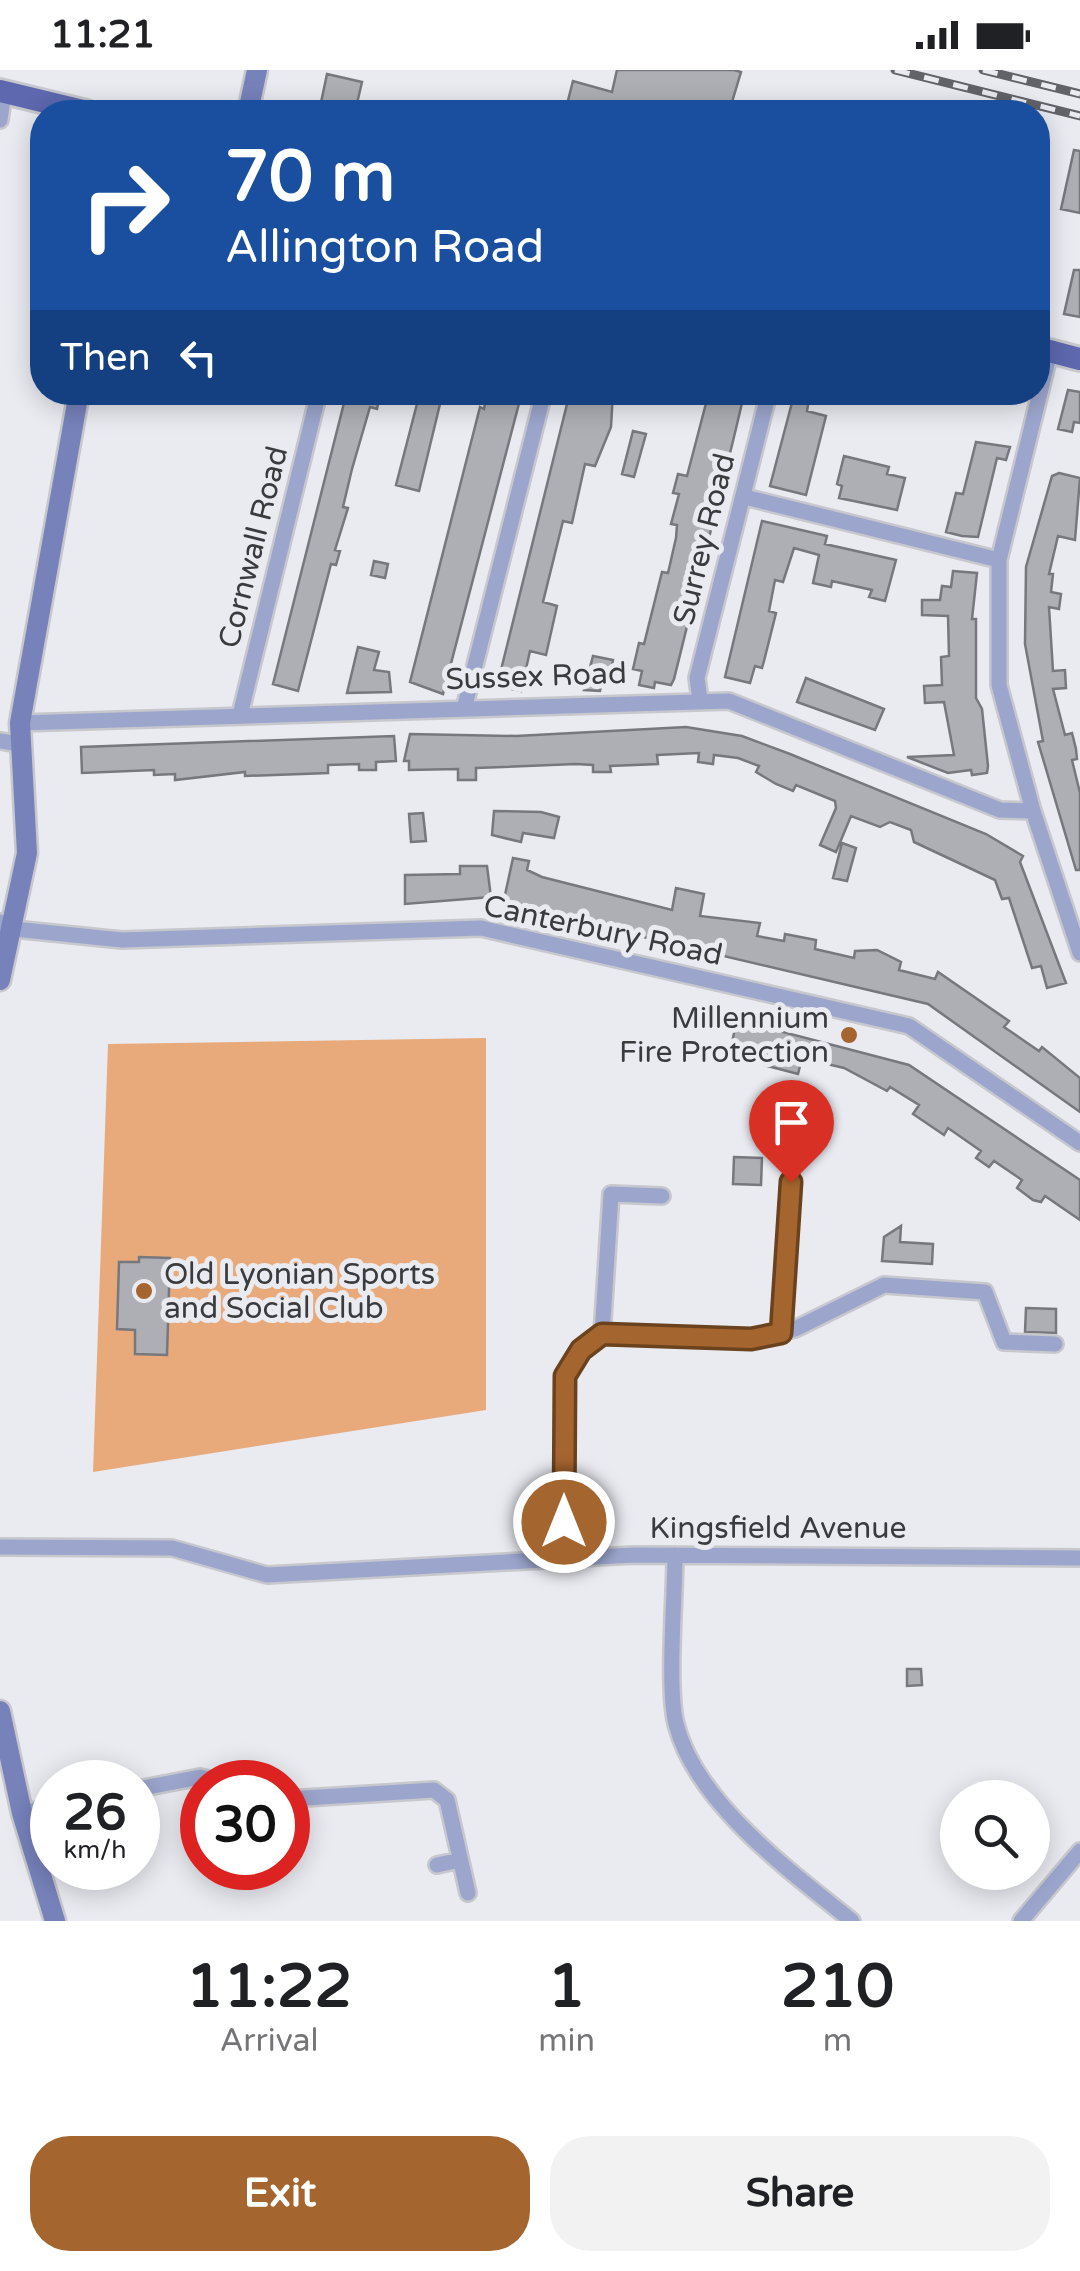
<!DOCTYPE html>
<style>
:root{--surface:#fff;--page:#f2f2f2;--text:#202124;--muted:#757577;--accent:#a5652e}
body{margin:0;font-family:"Varela Round",sans-serif;background:var(--page);color:var(--text);height:100vh;display:flex;flex-direction:column;font-size:38px;white-space:nowrap}
*{box-sizing:border-box;margin:0}
p{font-size:32px;color:var(--muted)}
.icon{flex:none;width:55px;height:55px;fill:none;stroke:currentColor;stroke-width:2;stroke-linecap:round;stroke-linejoin:round}
.map{position:relative;height:1851px;overflow:hidden}
.sheet{display:flex;flex-direction:column;background:var(--surface);flex:1}
.sheet>*{flex:none}
.banner{position:absolute;left:30px;top:30px;width:1020px;height:305px;border-radius:40px;box-shadow:0 5px 25px #0003;background:#1a4fa0;color:#fff;overflow:hidden}
.tools{position:absolute;left:940px;top:1710px;display:grid;gap:20px}
.tools a{display:grid;place-items:center;width:110px;height:110px;border-radius:50%;background:var(--surface);box-shadow:0 5px 25px #0003;font-size:50px}
.speed{position:absolute;left:30px;top:1690px;display:flex;gap:20px;font-size:50px;font-weight:700;text-align:center}
.speed>*{display:grid;place-content:center;width:130px;height:130px;border-radius:50%;background:var(--surface);box-shadow:0 5px 25px #0003;line-height:1}
.speed small{font-size:25px;font-weight:400}
.speed .limit{border:15px solid #d22;background:#fff;color:#111}
.pin{position:absolute;display:grid;place-items:center;width:85px;height:85px;color:#fff;margin:-102px -42px;border-radius:50% 50% 50% 0;rotate:-45deg;box-shadow:0 0 10px #0007}
.pin .icon{rotate:45deg}
.me{position:absolute;width:110px;margin:-55px;rotate:0deg;stroke-linejoin:round;filter:drop-shadow(0 0 8px #0008)}
.turn{display:flex;align-items:center;gap:35px;height:210px;padding:0 30px;font-size:45px}
.turn .icon{width:130px;height:130px;stroke-width:2.5}
.turn b{display:block;font-size:70px;line-height:85px}
.then{display:flex;align-items:center;height:95px;padding:0 30px;background:#0003;gap:20px;font-size:38px}
.eta{display:flex;justify-content:space-evenly;align-items:center;height:170px;text-align:center}
.eta b{font-size:60px;font-weight:800;line-height:70px}
.action{display:flex;gap:20px;margin-top:auto;padding:20px 30px}
.action a{flex:1;height:115px;border-radius:40px;background:var(--accent);color:#fff;font-size:40px;font-weight:800;line-height:115px;text-align:center}
.action a+a{background:var(--page);color:var(--text)}
.status{display:flex;justify-content:space-between;align-items:center;height:70px;padding:0 50px;background:var(--surface);direction:ltr}
.status svg{height:28px;fill:currentColor}
.map>svg:first-child{display:block}
.green{fill:#e8aa7a}
.building{fill:#adafb4;stroke:#77787d;stroke-width:2.5}
.lines{fill:none;stroke-linecap:round;stroke-linejoin:round}
.street-casing{stroke:#c7c8cd;stroke-width:20}
.secondary-casing{stroke:#c7c8cd;stroke-width:25}
.primary-casing{stroke:#c7c8cd;stroke-width:28}
.street{stroke:#9ca5cc;stroke-width:15}
.secondary{stroke:#7782bb;stroke-width:20}
.primary{stroke:#5d68ae;stroke-width:22}
.rail-casing{stroke:#626366;stroke-width:9}
.rail{stroke:#eaebf1;stroke-width:5;stroke-dasharray:15;stroke-linecap:butt}
.route-casing{stroke:#6b421e;stroke-width:25}
.route{stroke:#a5652e;stroke-width:18}
.poi-dot{fill:#a5652e;stroke:#eaebf1;stroke-width:4}
.labels{text-anchor:middle;stroke-width:10;stroke-linejoin:round;paint-order:stroke}
.street-label{font-size:30px;fill:#3a3b3d;stroke:#eaebf1}
.poi-label{font-size:30px;fill:#3a3b3d;stroke:#eaebf1;text-anchor:end}
</style>
<div class="status"><b>11:21</b><svg viewBox="0 0 49 12"><path d="M0 12V9h3v3zM5 12V6h3v6zM10 12V3h3v9zM15 12V0h3v12zM26 1h20v11H26zM47 4h2v5h-2z"/></svg></div>
<div class="map">
<svg width="1080" height="1851" viewBox="0 0 1080 1851">
<rect width="100%" height="100%" fill="#eaebf1"/>
<path class="green" d="M486,968V1340L93,1402L108,974Z"/>
<path class="building" d="M617,0H734L741,2L729,42H565L573,11L612,22Z
M327,4L362,12L355,42H319Z
M1074,80L1080,81V143L1061,139Z
M1074,200H1080V247L1064,244Z
M1068,320L1080,322V353L1074,352L1072,362L1058,359Z
M334,322L380,325L377,339L370,337L352,399L343,437L348,438L335,480L340,481L336,495L331,494L298,621L273,614L345,329Z
M487,322H522L443,624L410,612L480,337L484,339Z
M570,322H613L611,357L595,396L585,394L572,453L563,451L543,532L557,536L546,585L530,581L521,621L497,616Z
M709,322L743,329L733,371L674,609L671,615L655,612L654,618L639,615L642,601L633,599L639,573L644,574L662,502L668,503L676,468L677,455L671,454L679,424L673,423L678,404L687,406Z
M794,325L809,329L807,341L826,346L806,425L770,416Z
M418,330L440,334L419,421L396,415Z
M633,361L646,364L634,407L622,404Z
M976,372L1010,377L1006,390L997,388L978,467L962,466L946,462L956,423L963,424Z
M844,386L889,397L887,404L905,408L897,440L839,428L842,416L837,414Z
M1059,403L1080,408L1075,470L1058,466L1049,504H1053L1051,522L1061,524L1059,539L1049,537L1053,601L1065,600L1066,618L1053,619L1065,665L1072,663L1076,679L1077,689L1072,690L1080,723V800H1076L1038,672L1043,671L1025,574L1026,497L1052,406Z
M762,451L827,466L825,474L896,490L885,531L869,527L872,520L832,511L831,517L813,513L819,485L794,478L783,512L775,510L769,541L776,543L764,591L762,598L755,596L750,613L725,607Z
M374,491L388,494L385,508L371,505Z
M953,501L977,503L972,549H976V628L982,639L988,696L987,703L972,705L971,700L948,703L907,687L954,685L944,632L925,633L924,616L942,615L941,587L949,586L948,546L922,545V530H940L942,516L951,517Z
M358,577L379,582L374,600L389,602L391,622L347,623Z
M593,586L613,590L610,605L603,603L600,621L584,620Z
M806,608L884,639L875,660L797,632Z
M686,657L742,666L790,684L986,764L1023,786L1020,792L1066,913L1047,918L1041,896L1032,898L1009,828L1002,829L995,810L914,772L911,760L890,752L880,757L851,746L836,782L820,775L836,738L835,731L796,715L793,721L776,714L756,702L759,696L738,688L714,685L713,694L698,692L699,683L657,685L658,694L610,696L611,702H593V695L576,694L476,698V710H458V699L409,700V691H404L410,664L516,666Z
M394,666L396,691L376,692V700H359V694L328,695V703L245,706V702L175,710V704L154,705V700L82,703L81,677Z
M494,741L541,742L559,747L554,768L523,763L521,772L492,765Z
M423,743L426,771L411,772L409,744Z
M842,773L856,778L847,811L833,808Z
M513,788L529,791L527,800L542,807L672,840L676,818L704,824L700,846L760,853L757,866L784,871L785,864L816,870L815,879L854,888L855,881L877,880L901,892L899,900L935,909L938,902L1009,951L1004,957L1039,981L1042,977L1080,1008V1042L928,934L503,834Z
M460,796H487L491,827L405,834V805L460,804Z
M737,950L909,995L1080,1110V1150L1045,1126L1041,1132L1033,1130L1017,1118L1022,1110L994,1091L989,1097L976,1088L981,1081L948,1058L944,1065L913,1044L919,1035L890,1017L887,1021L844,998L802,988L798,1004L764,995L768,980L732,972Z
M734,1087L762,1088L761,1115L733,1114Z
M901,1156L900,1172L933,1174L932,1194L882,1191L884,1167Z
M139,1187L170,1188L167,1285L135,1284V1260L117,1259L119,1192H139Z
M1026,1238L1056,1239V1263L1025,1262Z
M907,1599H921L922,1615L907,1616Z"/>
<g class="lines">
<defs>
<path id="street" d="M0,50L4,22
M1050,282L999,490V615L1033,741L1080,883
M745,427L999,490
M700,630L697,608L769,322
M465,635L544,322
M240,645L319,322
M20,653L729,631L1000,740L1033,741
M0,671L19,674
M0,852L14,859L122,870L481,858L909,956L1080,1073
M781,1263L791,1111
M602,1265L611,1124L662,1126
M0,1477L172,1478L267,1505L634,1485L1080,1488
M675,1485C675,1528 667,1617 676,1654C696,1733 790,1801 852,1851
M564,1488L565,1306L581,1280L602,1265L751,1269L795,1259L884,1215L985,1222L1004,1272L1055,1274
M138,1719L200,1707L222,1712
M288,1729L434,1720L447,1730L468,1823
M22,1743L52,1737
M437,1795L460,1790
M1021,1851L1080,1781"/>
<path id="secondary" d="M248,42L257,0
M0,910L27,783L20,653L79,322
M0,1641L22,1743L55,1851"/>
<path id="primary" d="M0,21L87,42
M1038,278L1080,289"/>
</defs>
<use href="#street" class="street-casing"/>
<use href="#secondary" class="secondary-casing"/>
<use href="#primary" class="primary-casing"/>
<use href="#street" class="street"/>
<use href="#secondary" class="secondary"/>
<use href="#primary" class="primary"/>
<defs>
<path id="rail" d="M895,0L1080,46
M983,0L1080,24"/>
</defs>
<use href="#rail" class="rail-casing"/>
<use href="#rail" class="rail"/>
</g>
<g class="lines">
<defs>
<path id="route" d="M564,1452L565,1306L581,1280L602,1264L751,1269L781,1263L791,1112"/>
</defs>
<use href="#route" class="route-casing"/>
<use href="#route" class="route"/>
</g>
<g class="poi-dot">
<circle cx="849" cy="965" r="10"/>
<circle cx="144" cy="1221" r="10"/>
</g>
<g class="labels">
<g class="street-label">
<text transform="translate(704 469) rotate(-76)" y="10">Surrey Road</text>
<text transform="translate(253 477) rotate(-76)" y="10">Cornwall Road</text>
<text transform="translate(536 606) rotate(-2)" y="10">Sussex Road</text>
<text transform="translate(603 860) rotate(12)" y="10">Canterbury Road</text>
<text x="778" y="1468">Kingsfield Avenue</text>
</g>
<g class="poi-label">
<text x="829" y="958">Millennium<tspan x="829" dy="34">Fire Protection</tspan></text>
<text x="164" y="1214" text-anchor="start">Old Lyonian Sports<tspan x="164" dy="34">and Social Club</tspan></text>
</g>
</g>
</svg>
<div class="tools">
<a><svg class="icon" aria-label="search" viewBox="0 0 24 24"><circle cx="10" cy="10" r="6"/><path d="M15 15l6 6"/></svg></a>
</div>
<div class="speed"><div>26<small>km/h</small></div><div class="limit">30</div></div>
<div class="pin" style="left:791px;top:1112px;background:#d93025"><svg class="icon" aria-label="arrive" viewBox="0 0 24 24"><path d="M6 21V4h12l-3 4 3 4H6"/></svg></div>
<svg class="me" style="left:564px;top:1452px" viewBox="-20 -20 40 40"><circle r="17" fill="#a5652e" stroke="#fff" stroke-width="3"/><path d="M0-11L8 9 0 5-8 9z" fill="#fff"/></svg>
<div class="banner">
<div class="turn"><svg class="icon" aria-label="right" viewBox="0 0 24 24"><path d="M7 20v-9h11M14 6l5 5-5 5"/></svg><div><b>70 m</b>Allington Road</div></div>
<div class="then">Then<svg class="icon" aria-label="left" viewBox="0 0 24 24"><path d="M17 20v-9H6M10 6l-5 5 5 5"/></svg></div>
</div>
</div>
<section class="sheet">
<div class="eta">
<div><b>11:22</b><p>Arrival</p></div>
<div><b>1</b><p>min</p></div>
<div><b>210</b><p>m</p></div>
</div>
<div class="action"><a>Exit</a><a>Share</a></div>
</section>
